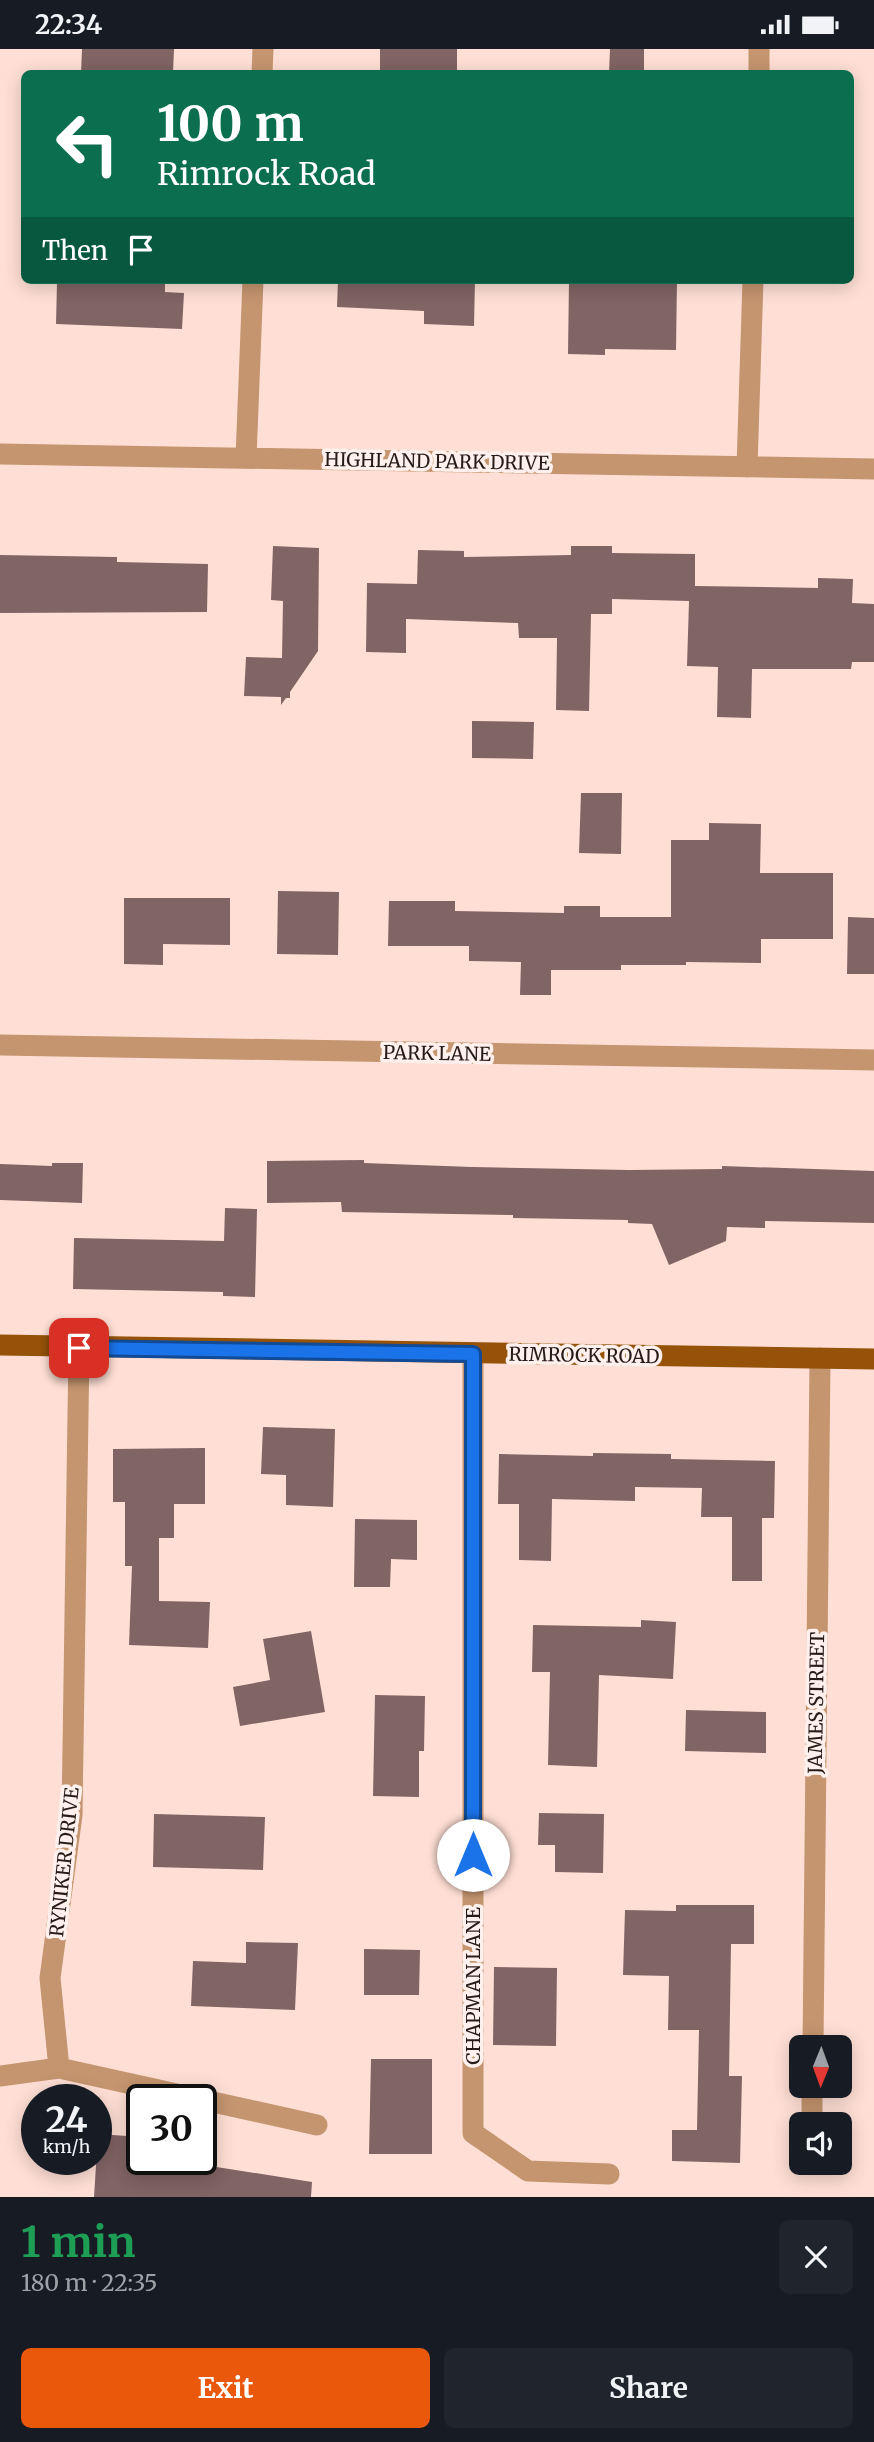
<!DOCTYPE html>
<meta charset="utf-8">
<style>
:root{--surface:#171b24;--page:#20242c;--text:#f1f3f6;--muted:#9ea1a6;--accent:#ea580c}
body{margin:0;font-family:Merriweather,serif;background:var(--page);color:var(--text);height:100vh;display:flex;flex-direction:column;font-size:26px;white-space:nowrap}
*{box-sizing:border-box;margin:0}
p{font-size:23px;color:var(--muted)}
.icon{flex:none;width:38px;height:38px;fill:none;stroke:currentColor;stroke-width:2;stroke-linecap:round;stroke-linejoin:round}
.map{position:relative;height:2148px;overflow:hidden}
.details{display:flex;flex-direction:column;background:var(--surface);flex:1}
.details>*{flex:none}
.banner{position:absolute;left:21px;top:21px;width:833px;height:214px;border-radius:10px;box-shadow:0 4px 18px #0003;background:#0b6e4f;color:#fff;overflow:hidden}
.needle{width:46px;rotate:181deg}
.buttons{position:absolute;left:789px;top:1986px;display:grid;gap:14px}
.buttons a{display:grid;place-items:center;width:63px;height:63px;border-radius:10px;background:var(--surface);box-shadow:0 4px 18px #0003;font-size:35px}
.speed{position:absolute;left:21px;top:2035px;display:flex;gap:14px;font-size:35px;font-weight:700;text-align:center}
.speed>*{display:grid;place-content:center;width:91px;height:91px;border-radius:50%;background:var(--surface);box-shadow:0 4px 18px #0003;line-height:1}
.speed small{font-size:18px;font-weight:400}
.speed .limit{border:4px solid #111;border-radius:10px;background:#fff;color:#111}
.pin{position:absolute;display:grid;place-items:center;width:60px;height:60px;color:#fff;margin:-30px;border-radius:14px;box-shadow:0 4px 10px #0006}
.me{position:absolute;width:77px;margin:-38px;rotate:0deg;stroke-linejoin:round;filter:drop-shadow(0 0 5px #0008)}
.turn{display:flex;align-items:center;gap:24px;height:147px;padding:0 21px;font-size:32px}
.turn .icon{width:91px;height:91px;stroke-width:2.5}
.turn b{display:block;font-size:49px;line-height:60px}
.then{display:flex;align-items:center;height:66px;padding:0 21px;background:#0003;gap:14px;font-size:26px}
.round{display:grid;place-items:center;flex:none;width:74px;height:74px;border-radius:10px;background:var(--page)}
.overview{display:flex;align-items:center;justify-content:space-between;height:119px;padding:0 21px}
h1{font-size:42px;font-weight:700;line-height:52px;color:#1e9e55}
.button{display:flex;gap:14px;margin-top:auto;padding:14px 21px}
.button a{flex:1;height:80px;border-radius:10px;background:var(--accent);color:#fff;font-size:28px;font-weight:700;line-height:80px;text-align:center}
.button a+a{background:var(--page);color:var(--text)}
.status{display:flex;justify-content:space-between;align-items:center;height:49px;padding:0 35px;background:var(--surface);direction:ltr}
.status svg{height:19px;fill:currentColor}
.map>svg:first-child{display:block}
.building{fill:#816464}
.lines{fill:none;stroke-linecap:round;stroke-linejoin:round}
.minor{stroke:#c5956f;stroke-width:21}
.major{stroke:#955208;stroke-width:21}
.route-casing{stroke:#114b97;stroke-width:18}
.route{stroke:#1a73e8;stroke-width:12}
.labels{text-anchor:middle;stroke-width:7;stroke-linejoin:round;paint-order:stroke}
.street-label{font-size:19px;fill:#261b17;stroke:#fef1ed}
</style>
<div class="status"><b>22:34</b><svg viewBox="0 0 49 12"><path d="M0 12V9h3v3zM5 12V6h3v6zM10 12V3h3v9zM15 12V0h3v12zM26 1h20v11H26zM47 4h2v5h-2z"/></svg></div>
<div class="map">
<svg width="874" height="2148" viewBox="0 0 874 2148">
<rect width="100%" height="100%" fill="#ffdfd5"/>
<path class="building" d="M82,0H174L173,24H81Z
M380,0H457V24H380Z
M610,0H644V24H609Z
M88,231H165V243L184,244L182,280L56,275L57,233L88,234Z
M338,231H475L474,277L424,275V262L337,258Z
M569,231H677L676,301L605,300V306L568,305Z
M273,497L319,499L318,602L290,643V649H286L281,656V648L244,647L246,608L282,609L283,552L271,551Z
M571,497H612V504L695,505V537L818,539V529L853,530L852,554L874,555V613H852L851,620H752L751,669L717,668L718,618L687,617L689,552L612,550V565H591L589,662L556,661L557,589H519L518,574L406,570V604L366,603L367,534L417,535L418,501L464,502V508L571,506Z
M0,506L117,508V513L208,515L207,563L0,564Z
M472,672L534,673L533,710L472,709Z
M581,744H622L621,805L579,804Z
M709,774L761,775L760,824H833V890H761V914L686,913V916H621V921H551V946H520L521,913L469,912V897H388L389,852H455V862L564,864V857H600V868H671V791H709Z
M278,842L339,843L338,906L277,905Z
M124,849H230V896L163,895V916L124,915Z
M848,868L874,869V925H847Z
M364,1111V1114L472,1118L629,1121L722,1120V1117L874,1122V1174L765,1172V1179L727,1178L726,1192L669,1216L652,1175L628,1174V1171L513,1169V1166L342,1163L341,1153L267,1154V1112Z
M52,1114H83L82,1154L0,1151V1115L52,1117Z
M225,1159L257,1160L255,1248L223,1247V1243L73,1240L74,1189L224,1192Z
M263,1378L335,1380L333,1458L286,1456V1426L261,1425Z
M205,1399V1455H174V1489H159V1552L210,1553L208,1599L129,1596L132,1517H125V1453H113V1400Z
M593,1404L671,1405V1410L775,1412L774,1469H762V1532H732V1468H701L702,1439L635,1438V1452L552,1450L551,1512L519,1511V1455H498L499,1405L593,1407Z
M355,1470L417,1471V1511L391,1510L390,1538H354Z
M641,1571L676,1573L673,1630L599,1626L597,1718L548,1716L550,1623H532L533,1576L641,1578Z
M311,1582L325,1663L240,1677L233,1638L270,1631L263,1590Z
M375,1646L425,1647L424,1702H419V1748L373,1747Z
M686,1661L766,1663V1704L685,1702Z
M539,1764L604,1765L603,1824L555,1823V1796H538Z
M154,1765L265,1768L263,1821L153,1818Z
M676,1856H754V1895H731L729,2027H742L740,2114L672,2112V2081H697L699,1981H668L669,1927L623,1926L625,1861L676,1862Z
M246,1893L298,1894L295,1961L191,1957L193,1912L246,1914Z
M364,1900L420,1901L419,1946H364Z
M494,1918L557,1919L556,1997L493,1996Z
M371,2010H432V2105H369Z
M98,2085L142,2088V2110H166L312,2133L311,2148H94Z"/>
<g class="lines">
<path class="minor" d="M262,24L263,0
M759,24V0
M0,405L874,420
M246,409L253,231
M747,418L753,231
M0,996L874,1011
M79,1299L72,1766L50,1929L59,2019L317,2076
M473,1305V2084L528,2122L609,2125
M813,1998L820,1309
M0,2027L59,2019
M812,2076V2037"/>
<path class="major" d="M0,1296L874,1310"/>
</g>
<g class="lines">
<defs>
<path id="route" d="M79,1299L473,1305V1806"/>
</defs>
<use href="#route" class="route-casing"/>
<use href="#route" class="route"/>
</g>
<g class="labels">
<g class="street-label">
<text transform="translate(437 412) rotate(1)" y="7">HIGHLAND PARK DRIVE</text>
<text transform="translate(437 1004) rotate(1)" y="7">PARK LANE</text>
<text transform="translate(584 1306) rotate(1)" y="7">RIMROCK ROAD</text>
<text transform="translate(816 1654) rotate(-89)" y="7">JAMES STREET</text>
<text transform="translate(64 1813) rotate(-84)" y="7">RYNIKER DRIVE</text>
<text transform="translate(473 1937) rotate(-90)" y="7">CHAPMAN LANE</text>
</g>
</g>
</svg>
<div class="buttons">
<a><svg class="needle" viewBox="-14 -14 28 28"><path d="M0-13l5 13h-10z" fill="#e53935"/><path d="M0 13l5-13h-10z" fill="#9ea1a6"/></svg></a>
<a><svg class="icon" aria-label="sound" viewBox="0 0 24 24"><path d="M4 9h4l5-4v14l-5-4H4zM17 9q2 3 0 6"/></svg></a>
</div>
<div class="speed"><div>24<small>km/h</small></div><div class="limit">30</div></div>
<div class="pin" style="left:79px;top:1299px;background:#d93025"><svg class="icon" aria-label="arrive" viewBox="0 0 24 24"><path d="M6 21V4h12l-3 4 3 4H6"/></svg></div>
<svg class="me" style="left:473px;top:1806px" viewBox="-20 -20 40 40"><circle r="19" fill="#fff"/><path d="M0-13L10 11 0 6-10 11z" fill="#1a73e8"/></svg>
<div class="banner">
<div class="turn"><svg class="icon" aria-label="left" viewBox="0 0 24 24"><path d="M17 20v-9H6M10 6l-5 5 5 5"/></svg><div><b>100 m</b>Rimrock Road</div></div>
<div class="then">Then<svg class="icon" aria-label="arrive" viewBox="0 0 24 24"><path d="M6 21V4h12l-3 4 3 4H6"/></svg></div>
</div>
</div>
<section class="details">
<div class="overview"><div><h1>1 min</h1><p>180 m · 22:35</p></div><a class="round"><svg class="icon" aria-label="close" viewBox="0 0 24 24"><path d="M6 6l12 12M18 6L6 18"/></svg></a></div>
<div class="button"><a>Exit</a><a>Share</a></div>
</section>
